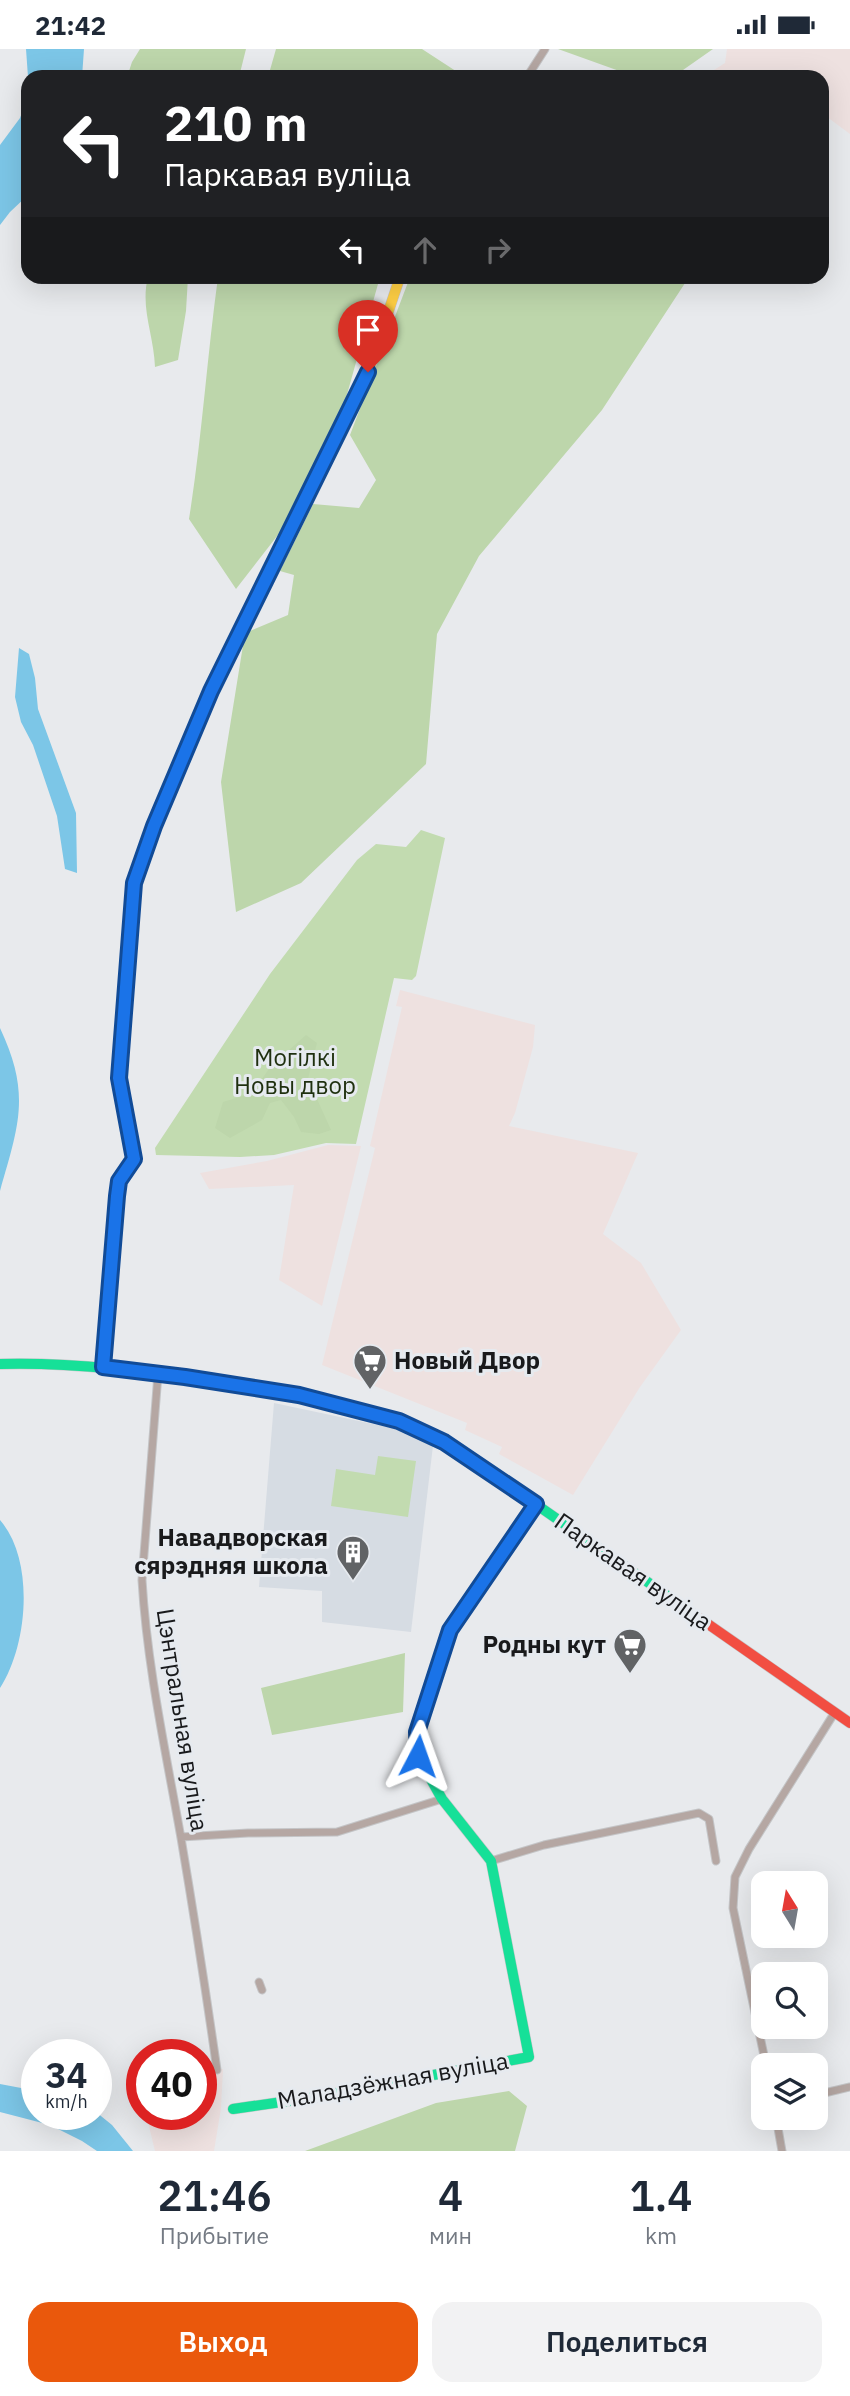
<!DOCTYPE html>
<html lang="ru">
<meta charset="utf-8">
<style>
:root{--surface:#fff;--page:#f2f2f3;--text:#1f2937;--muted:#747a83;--accent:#ea580c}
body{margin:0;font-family:"IBM Plex Sans",sans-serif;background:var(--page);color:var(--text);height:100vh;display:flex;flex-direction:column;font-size:26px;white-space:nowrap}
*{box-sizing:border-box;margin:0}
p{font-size:23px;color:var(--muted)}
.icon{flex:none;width:38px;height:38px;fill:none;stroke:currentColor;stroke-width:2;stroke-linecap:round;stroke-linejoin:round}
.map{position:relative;height:2102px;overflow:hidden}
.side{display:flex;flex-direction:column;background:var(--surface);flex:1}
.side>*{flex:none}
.banner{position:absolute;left:21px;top:21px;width:808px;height:214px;border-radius:21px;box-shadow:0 7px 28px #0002;background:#202124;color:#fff;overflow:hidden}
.needle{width:46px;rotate:349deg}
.controls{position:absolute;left:751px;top:1822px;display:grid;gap:14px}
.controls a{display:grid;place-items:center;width:77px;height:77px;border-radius:14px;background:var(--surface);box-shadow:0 7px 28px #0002;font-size:35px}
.speed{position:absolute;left:21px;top:1990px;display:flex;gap:14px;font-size:35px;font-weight:700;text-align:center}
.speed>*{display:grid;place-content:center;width:91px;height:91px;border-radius:50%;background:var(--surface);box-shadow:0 7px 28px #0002;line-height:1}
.speed small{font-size:18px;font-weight:400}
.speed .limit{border:10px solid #d22;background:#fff;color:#111}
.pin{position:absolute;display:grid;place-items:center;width:60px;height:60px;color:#fff;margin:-72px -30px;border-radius:50% 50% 50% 0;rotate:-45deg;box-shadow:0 0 7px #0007}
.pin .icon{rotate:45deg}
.me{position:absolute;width:77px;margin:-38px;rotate:4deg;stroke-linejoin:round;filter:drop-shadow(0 0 5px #0008)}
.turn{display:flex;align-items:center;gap:24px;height:147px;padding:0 28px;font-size:32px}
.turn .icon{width:91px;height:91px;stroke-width:2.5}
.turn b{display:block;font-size:49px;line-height:60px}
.lanes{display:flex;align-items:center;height:66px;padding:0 28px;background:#0003;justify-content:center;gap:35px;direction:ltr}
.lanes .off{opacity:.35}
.eta{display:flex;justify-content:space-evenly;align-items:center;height:119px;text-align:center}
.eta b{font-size:42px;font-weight:600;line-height:49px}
.cta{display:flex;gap:14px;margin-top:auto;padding:14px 28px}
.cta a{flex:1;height:80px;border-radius:21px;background:var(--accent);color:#fff;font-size:28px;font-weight:600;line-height:80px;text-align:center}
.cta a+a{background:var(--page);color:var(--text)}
.status{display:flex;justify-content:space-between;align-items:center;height:49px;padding:0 35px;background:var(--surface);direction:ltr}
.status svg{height:19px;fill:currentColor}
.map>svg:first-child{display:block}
.industrial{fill:#eee1e0}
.built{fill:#d6dce3}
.green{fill:#c2dbb0}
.forest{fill:#bdd6ab}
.water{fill:#7cc6e7}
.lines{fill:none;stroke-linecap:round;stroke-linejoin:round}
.street-casing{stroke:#c4c5c7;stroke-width:9}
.fast-casing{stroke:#c4c5c7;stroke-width:11}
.slow-casing{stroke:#c4c5c7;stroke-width:11}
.jam-casing{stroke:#c4c5c7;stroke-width:11}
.street{stroke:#b5a7a3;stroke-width:7}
.fast{stroke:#16e098;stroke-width:10}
.slow{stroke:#ffcf43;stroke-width:10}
.jam{stroke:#f24e42;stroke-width:10}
.route-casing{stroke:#114b97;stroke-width:18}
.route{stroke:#1a73e8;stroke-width:12}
.labels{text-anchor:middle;stroke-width:6;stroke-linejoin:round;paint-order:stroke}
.park-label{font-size:24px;fill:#1f300f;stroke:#e6eaef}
.poi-label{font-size:24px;font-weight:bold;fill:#191a1c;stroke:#e6eaef;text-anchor:end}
.street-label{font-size:24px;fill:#191a1c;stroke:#e6eaef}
</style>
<div class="status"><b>21:42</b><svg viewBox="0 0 49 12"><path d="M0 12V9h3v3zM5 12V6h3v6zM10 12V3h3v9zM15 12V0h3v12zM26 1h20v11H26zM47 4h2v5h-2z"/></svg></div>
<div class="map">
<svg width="850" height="2102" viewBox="0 0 850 2102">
<rect width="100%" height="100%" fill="#e8eaed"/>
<path class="industrial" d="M727,0H850V85L823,65L822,28H771L766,24L763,28H703L725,14Z
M400,941L535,976L533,998L515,1064L509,1077L638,1104L603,1185L641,1214L681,1281L640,1338L573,1446L499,1405L502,1398L465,1381L467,1374L322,1316L375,1099L370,1097L402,958L396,957Z
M328,1096L361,1097L322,1257L279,1231L294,1136L209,1140L200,1124L267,1112Z
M223,2020L221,2059L214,2102H155L146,2065H201V2023Z"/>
<path class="built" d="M274,1354L434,1388L411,1583L322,1573V1542L259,1538Z"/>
<path class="green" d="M421,781L445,789L416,927L412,931L394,929L356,1095L326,1094L274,1106L240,1108L156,1106L155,1099L270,925L357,811L376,795L406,798Z
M378,1407L416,1412L408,1468L331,1457L336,1420L375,1426Z"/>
<path class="forest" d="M140,0H246L239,28H127L132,13Z
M276,0H422L465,28H268Z
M558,0H713L673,28H636Z
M148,228H188L186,262L178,311L155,318C154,286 140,259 148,228Z
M218,228H383L378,235L346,349L281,482L236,540L189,470C202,389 207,308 218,228Z
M410,228H689L602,361L479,507L437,585L426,715L301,834L236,863L221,733L245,584L288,566L294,526L280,522L313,455L359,459L376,431L350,386Z
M306,986L317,994L308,1030L331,1081L319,1085L301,1083L294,1068L281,1051L270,1054L262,1071L230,1089L215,1079L223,1053L252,1044L271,1017Z
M405,1604L403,1663L272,1686L261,1639Z
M509,2042L527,2057L515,2102H305L436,2054Z"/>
<path class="water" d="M26,0H84L82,28H28Z
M28,37V146L10,163L0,176V96L20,69L27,50Z
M19,599L29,605L35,629L38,660L76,764L77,824L65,820L57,767L33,696L21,673L15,648Z
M0,979C31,1045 19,1075 0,1142Z
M0,1471C35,1511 28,1596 0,1639Z
M0,2035L37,2042V2065H96V2063L112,2076L133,2102H97L82,2092L50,2076L0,2063Z"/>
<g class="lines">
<defs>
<path id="street" d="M527,28L545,0
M158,1325L142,1531C147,1617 166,1704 181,1789C194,1866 206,1943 217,2021
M181,1788L248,1784L337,1783L442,1750
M491,1812L544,1796L699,1764L709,1770L716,1812
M259,1933L262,1941
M766,2016L733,1859L735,1828L749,1800L835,1663
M816,2046L850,2038
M776,2068L782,2102"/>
<path id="fast" d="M0,1315C76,1313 149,1323 224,1334C288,1344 357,1353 417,1379C435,1386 451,1397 468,1408L695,1566
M103,1318L119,1132L134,1110L119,1029L134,834L154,777L211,642L288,486
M233,2060L316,2048L529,2008L491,1812L442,1750L418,1707L417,1683L450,1581L536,1455"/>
<path id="slow" d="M288,486L368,323L400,228"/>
<path id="jam" d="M695,1566L850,1674"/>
</defs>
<use href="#street" class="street-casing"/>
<use href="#fast" class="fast-casing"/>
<use href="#slow" class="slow-casing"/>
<use href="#jam" class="jam-casing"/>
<use href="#street" class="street"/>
<use href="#fast" class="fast"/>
<use href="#slow" class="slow"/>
<use href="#jam" class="jam"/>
</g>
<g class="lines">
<defs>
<path id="route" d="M368,323L211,642L154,777L134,834L119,1029L134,1110L119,1132L117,1147L103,1318L185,1328L299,1346L399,1372L444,1393L536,1455L450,1581L417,1683L418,1707"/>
</defs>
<use href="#route" class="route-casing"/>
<use href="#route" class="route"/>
</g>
<defs>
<symbol id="supermarket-pin" viewBox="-11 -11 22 30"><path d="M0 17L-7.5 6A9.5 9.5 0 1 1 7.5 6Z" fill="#616365" stroke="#e6eaef"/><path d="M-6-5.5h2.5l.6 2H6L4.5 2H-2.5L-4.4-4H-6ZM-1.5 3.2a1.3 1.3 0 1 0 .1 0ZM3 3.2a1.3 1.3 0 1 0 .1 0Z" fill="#fff"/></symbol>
<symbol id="building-pin" viewBox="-11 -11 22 30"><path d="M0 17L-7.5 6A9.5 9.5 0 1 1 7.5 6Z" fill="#616365" stroke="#e6eaef"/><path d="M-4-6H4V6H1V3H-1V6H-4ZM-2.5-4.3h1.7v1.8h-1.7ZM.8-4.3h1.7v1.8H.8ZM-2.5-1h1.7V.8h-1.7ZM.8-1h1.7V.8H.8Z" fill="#fff"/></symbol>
</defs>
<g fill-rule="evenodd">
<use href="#supermarket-pin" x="351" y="1293" width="38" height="52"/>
<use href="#building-pin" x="334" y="1484" width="38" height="52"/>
<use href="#supermarket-pin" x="611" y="1577" width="38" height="52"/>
</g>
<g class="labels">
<g class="park-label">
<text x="295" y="1017">Могілкі<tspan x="295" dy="28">Новы двор</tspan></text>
</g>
<g class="poi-label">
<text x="394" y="1320" text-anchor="start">Новый Двор</text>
<text x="328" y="1497">Навадворская<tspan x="328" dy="28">сярэдняя школа</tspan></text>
<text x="606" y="1604">Родны кут</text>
</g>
<g class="street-label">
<text transform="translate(633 1523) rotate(35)" y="8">Паркавая вуліца</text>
<text transform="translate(182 1671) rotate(81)" y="8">Цэнтральная вуліца</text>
<text transform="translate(393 2032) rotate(-10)" y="8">Маладзёжная вуліца</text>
</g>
</g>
</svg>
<div class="controls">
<a><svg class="needle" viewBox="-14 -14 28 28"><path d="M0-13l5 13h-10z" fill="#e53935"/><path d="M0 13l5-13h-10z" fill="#747a83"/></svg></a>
<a><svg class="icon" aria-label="search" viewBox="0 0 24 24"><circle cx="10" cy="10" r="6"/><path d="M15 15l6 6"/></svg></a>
<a><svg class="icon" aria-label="layers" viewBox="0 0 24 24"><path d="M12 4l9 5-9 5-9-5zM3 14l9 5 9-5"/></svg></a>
</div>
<div class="speed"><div>34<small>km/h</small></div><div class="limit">40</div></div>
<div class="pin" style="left:368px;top:323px;background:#d93025"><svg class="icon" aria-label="arrive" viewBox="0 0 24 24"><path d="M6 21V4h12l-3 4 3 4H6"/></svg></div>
<svg class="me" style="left:418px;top:1707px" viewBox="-20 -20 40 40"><path d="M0-17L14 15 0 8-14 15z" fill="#1a73e8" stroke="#fff" stroke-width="4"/></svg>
<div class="banner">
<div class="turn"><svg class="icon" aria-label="left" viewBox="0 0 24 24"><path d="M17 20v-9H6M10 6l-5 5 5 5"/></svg><div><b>210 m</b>Паркавая вуліца</div></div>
<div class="lanes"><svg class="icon" aria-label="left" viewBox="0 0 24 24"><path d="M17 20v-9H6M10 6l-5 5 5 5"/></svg><svg class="icon off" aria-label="ahead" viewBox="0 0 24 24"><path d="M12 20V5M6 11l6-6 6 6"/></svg><svg class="icon off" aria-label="right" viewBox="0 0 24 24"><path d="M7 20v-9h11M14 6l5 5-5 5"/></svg></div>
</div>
</div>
<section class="side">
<div class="eta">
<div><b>21:46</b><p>Прибытие</p></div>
<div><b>4</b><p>мин</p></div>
<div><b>1.4</b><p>km</p></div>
</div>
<div class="cta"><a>Выход</a><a>Поделиться</a></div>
</section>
